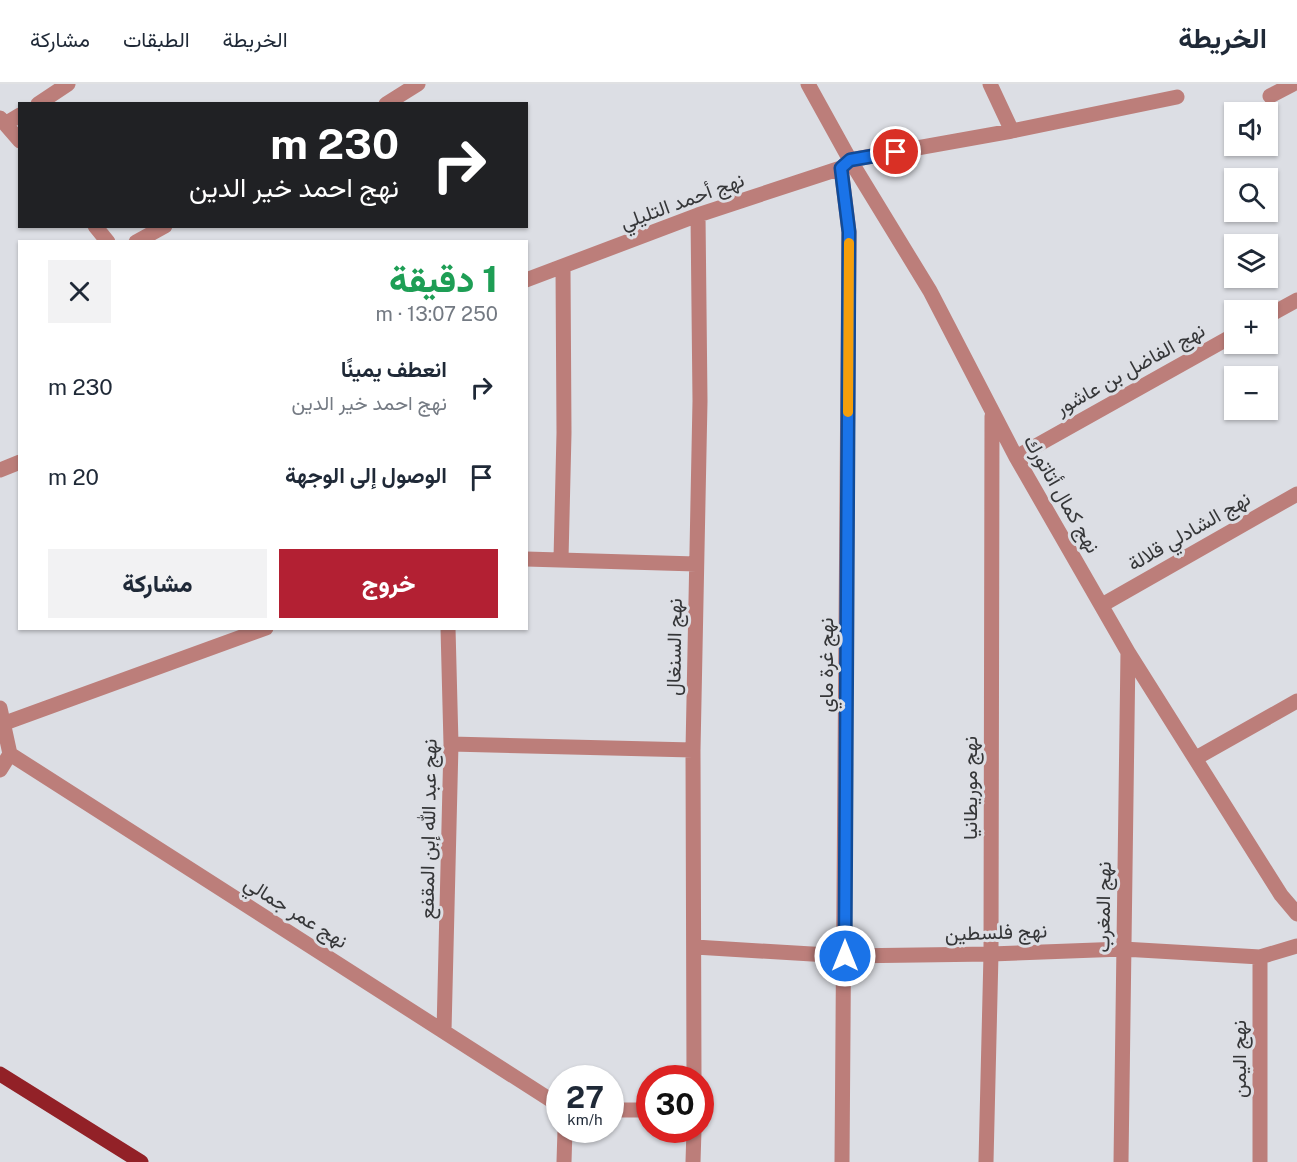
<!DOCTYPE html>
<html lang="ar">
<meta charset="utf-8">
<style>
:root{--surface:#fff;--page:#f2f2f3;--text:#1f2937;--muted:#747a83;--line:#e0e1e3;--accent:#b32033}
body{margin:0;font-family:"Public Sans",Vazirmatn,sans-serif;background:var(--page);color:var(--text);direction:rtl;height:100vh;display:flex;flex-direction:column;font-size:22px;white-space:nowrap}
*{box-sizing:border-box;margin:0}
p{font-size:20px;color:var(--muted)}
.icon{flex:none;width:33px;height:33px;fill:none;stroke:currentColor;stroke-width:2;stroke-linecap:round;stroke-linejoin:round}
.map{position:relative;flex:1;overflow:hidden;direction:ltr}
.sheet{position:absolute;left:18px;top:156px;width:510px;height:390px;display:flex;flex-direction:column;background:var(--surface);border-radius:0px;box-shadow:0 2px 4px #0004;direction:rtl}
.sheet>*{flex:none}
.hud{position:absolute;left:18px;top:18px;width:510px;height:126px;border-radius:0px;box-shadow:0 2px 4px #0004;direction:rtl;background:#202124;color:#fff;overflow:hidden}
.fabs{position:absolute;left:1224px;top:18px;display:grid;gap:12px}
.fabs a{display:grid;place-items:center;width:54px;height:54px;border-radius:0px;background:var(--surface);box-shadow:0 2px 4px #0004;font-size:30px}
.speed{position:absolute;left:546px;top:981px;display:flex;gap:12px;font-size:30px;font-weight:700;text-align:center}
.speed>*{display:grid;place-content:center;width:78px;height:78px;border-radius:50%;background:var(--surface);box-shadow:0 2px 4px #0004;line-height:1}
.speed small{font-size:15px;font-weight:400}
.speed .limit{border:9px solid #d22;background:#fff;color:#111}
.pin{position:absolute;display:grid;place-items:center;width:51px;height:51px;color:#fff;margin:-26px;border:3px solid #fff;border-radius:50%;box-shadow:0 2px 6px #0007}
.me{position:absolute;width:66px;margin:-33px;rotate:0deg;stroke-linejoin:round;filter:drop-shadow(0 0 4px #0008)}
.turn{display:flex;align-items:center;gap:21px;height:126px;padding:0 30px;font-size:27px}
.turn .icon{width:78px;height:78px;stroke-width:2.5}
.turn b{display:block;font-size:42px;line-height:51px}
.round{display:grid;place-items:center;flex:none;width:63px;height:63px;border-radius:0px;background:var(--page)}
.head{display:flex;align-items:center;justify-content:space-between;height:102px;padding:0 30px}
h1{font-size:36px;font-weight:800;line-height:45px;color:#1e9e55}
.action{display:flex;gap:12px;margin-top:auto;padding:12px 30px}
.action a{flex:1;height:69px;border-radius:0px;background:var(--accent);color:#fff;font-size:24px;font-weight:800;line-height:69px;text-align:center}
.action a+a{background:var(--page);color:var(--text)}
ul{padding:0;list-style:none}
li{display:flex;align-items:center;gap:18px;height:90px;padding:0 30px}
li div{flex:1}
li b{display:block;font-size:22px}
li em{font-style:normal}
header{display:flex;align-items:center;gap:36px;box-sizing:border-box;height:84px;padding:0 30px;background:var(--surface);border-bottom:2px solid var(--line)}
header strong{font-size:28px}
nav{display:flex;gap:33px;margin-inline-start:auto;font-size:21px}
.map>svg:first-child{display:block}
.lines{fill:none;stroke-linecap:round;stroke-linejoin:round}
.minor{stroke:#bc7e7a;stroke-width:15}
.major{stroke:#922127;stroke-width:15}
.route-casing{stroke:#114b97;stroke-width:15}
.route{stroke:#1a73e8;stroke-width:10}
.slow{stroke:#f59e0b;stroke-width:10}
.labels{text-anchor:middle;stroke-width:6;stroke-linejoin:round;paint-order:stroke}
.street-label{font-size:20px;fill:#353638;stroke:#dcdee4}
</style>
<header>
<strong>الخريطة</strong>
<nav><a>الخريطة</a><a>الطبقات</a><a>مشاركة</a></nav>
</header>
<div class="map">
<svg width="1297" height="1078" viewBox="0 0 1297 1078">
<rect width="100%" height="100%" fill="#dcdee4"/>
<g class="lines">
<path class="minor" d="M808,0L850,76L930,207L1016,373L1128,568L1281,811L1297,830
M990,0L1012,47
M1270,12L1293,0
M38,20L68,0
M386,20L418,0
M0,34L20,57
M5,40L20,31
M841,84L849,148L842,1078
M95,142L108,158
M136,158L165,142
M526,196L698,131L841,84L850,76L1012,47L1177,13
M1268,232L1297,216
M1016,373L1234,251
M0,386L20,378
M526,475L696,480
M561,475L564,349L563,184
M1102,521L1297,410
M0,624L10,670L0,686
M5,639L266,544
M451,660L693,666
M10,670L560,1022
M1196,674L1297,617
M695,863L845,872L991,870L1123,865L1260,873L1297,862
M444,947L451,660L448,544
M694,994L693,666L700,317L698,131
M610,1026H650
M564,1078L565,1046
M693,1078L694,1046
M986,1078L991,870L992,332
M1121,1078L1128,568
M1260,1078V873"/>
<path class="major" d="M0,990L141,1078"/>
</g>
<g class="lines">
<defs>
<path id="route" d="M845,872L849,148L841,84L850,76L896,68"/>
</defs>
<use href="#route" class="route-casing"/>
<use href="#route" class="route"/>
<path class="slow" d="M848,328L849,159"/>
</g>
<g class="labels">
<g class="street-label">
<text transform="translate(682 117) rotate(-20)" y="7">نهج أحمد التليلي</text>
<text transform="translate(1130 285) rotate(-29)" y="7">نهج الفاضل بن عاشور</text>
<text transform="translate(1062 410) rotate(60)" y="7">نهج كمال أتاتورك</text>
<text transform="translate(1189 447) rotate(-30)" y="7">نهج الشادلي قلالة</text>
<text transform="translate(674 563) rotate(-89)" y="7">نهج السنغال</text>
<text transform="translate(826 581) rotate(-90)" y="7">نهج غرة ماي</text>
<text transform="translate(970 704) rotate(-90)" y="7">نهج موريطانيا</text>
<text transform="translate(428 745) rotate(-89)" y="7">نهج عبد الله إبن المقفع</text>
<text transform="translate(1103 823) rotate(-89)" y="7">نهج المغرب</text>
<text transform="translate(296 828) rotate(32)" y="7">نهج عمر جمالي</text>
<text transform="translate(996 848) rotate(-2)" y="7">نهج فلسطين</text>
<text transform="translate(1239 975) rotate(-90)" y="7">نهج اليمن</text>
</g>
</g>
</svg>
<div class="fabs">
<a><svg class="icon" aria-label="sound" viewBox="0 0 24 24"><path d="M4 9h4l5-4v14l-5-4H4zM17 9q2 3 0 6"/></svg></a>
<a><svg class="icon" aria-label="search" viewBox="0 0 24 24"><circle cx="10" cy="10" r="6"/><path d="M15 15l6 6"/></svg></a>
<a><svg class="icon" aria-label="layers" viewBox="0 0 24 24"><path d="M12 4l9 5-9 5-9-5zM3 14l9 5 9-5"/></svg></a>
<a>+</a>
<a>−</a>
</div>
<div class="speed"><div>27<small>km/h</small></div><div class="limit">30</div></div>
<div class="pin" style="left:896px;top:68px;background:#d93025"><svg class="icon" aria-label="arrive" viewBox="0 0 24 24"><path d="M6 21V4h12l-3 4 3 4H6"/></svg></div>
<svg class="me" style="left:845px;top:872px" viewBox="-20 -20 40 40"><circle r="17" fill="#1a73e8" stroke="#fff" stroke-width="3"/><path d="M0-11L8 9 0 5-8 9z" fill="#fff"/></svg>
<div class="hud">
<div class="turn"><svg class="icon" aria-label="right" viewBox="0 0 24 24"><path d="M7 20v-9h11M14 6l5 5-5 5"/></svg><div><b>230 m</b>نهج احمد خير الدين</div></div>
</div>
<section class="sheet">
<div class="head"><div><h1>1 دقيقة</h1><p>250 m · 13:07</p></div><a class="round"><svg class="icon" aria-label="close" viewBox="0 0 24 24"><path d="M6 6l12 12M18 6L6 18"/></svg></a></div>
<ul>
<li><svg class="icon" aria-label="right" viewBox="0 0 24 24"><path d="M7 20v-9h11M14 6l5 5-5 5"/></svg><div><b>انعطف يمينًا</b><p>نهج احمد خير الدين</p></div><em>230 m</em></li>
<li><svg class="icon" aria-label="arrive" viewBox="0 0 24 24"><path d="M6 21V4h12l-3 4 3 4H6"/></svg><div><b>الوصول إلى الوجهة</b></div><em>20 m</em></li>
</ul>
<div class="action"><a>خروج</a><a>مشاركة</a></div>
</section>
</div>
